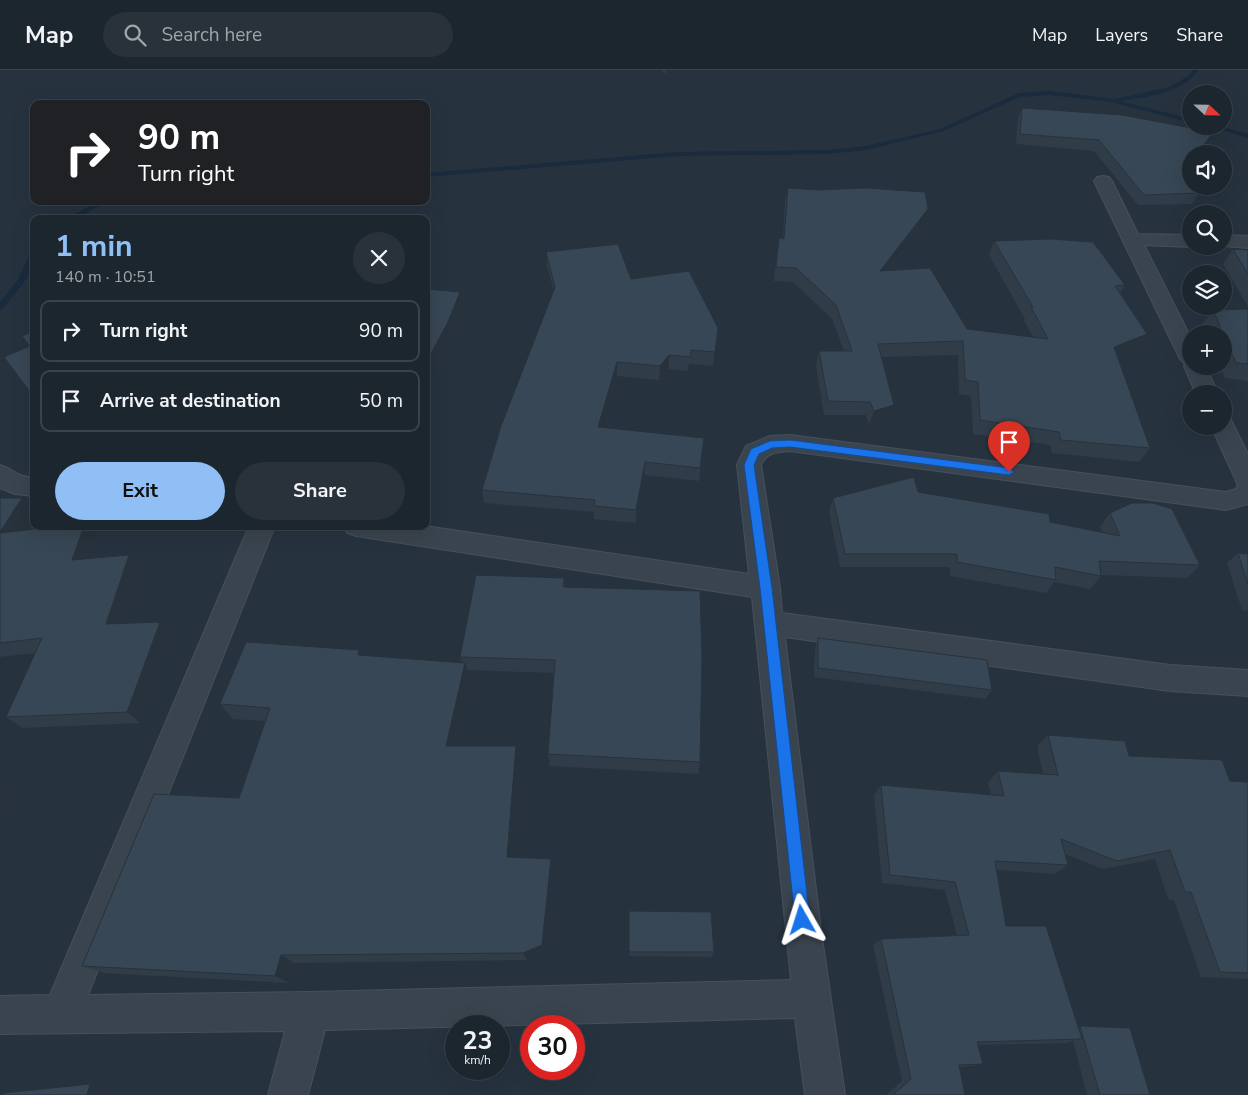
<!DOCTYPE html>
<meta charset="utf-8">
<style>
:root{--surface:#1c262f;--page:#29323b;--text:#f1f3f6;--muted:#a0a5aa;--line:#3a434b;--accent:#90bff5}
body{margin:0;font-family:"Nunito Sans",sans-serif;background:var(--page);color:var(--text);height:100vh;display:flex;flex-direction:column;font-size:19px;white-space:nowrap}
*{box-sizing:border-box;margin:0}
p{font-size:16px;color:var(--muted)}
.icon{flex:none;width:28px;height:28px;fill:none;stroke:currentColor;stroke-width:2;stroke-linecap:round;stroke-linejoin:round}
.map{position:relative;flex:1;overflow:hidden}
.side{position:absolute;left:30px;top:145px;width:400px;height:315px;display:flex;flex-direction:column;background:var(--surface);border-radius:10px;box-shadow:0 5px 20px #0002,0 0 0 1px var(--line)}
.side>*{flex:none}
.banner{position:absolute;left:30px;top:30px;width:400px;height:105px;border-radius:10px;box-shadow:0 5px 20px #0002,0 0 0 1px var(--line);background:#202124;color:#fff;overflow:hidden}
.needle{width:32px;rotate:112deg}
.controls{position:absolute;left:1182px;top:15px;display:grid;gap:10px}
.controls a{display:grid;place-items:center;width:50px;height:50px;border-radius:50%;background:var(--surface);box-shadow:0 5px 20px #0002,0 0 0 1px var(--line);font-size:25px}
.speed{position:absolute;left:445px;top:945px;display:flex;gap:10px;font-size:25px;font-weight:700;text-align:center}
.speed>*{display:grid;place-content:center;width:65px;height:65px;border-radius:50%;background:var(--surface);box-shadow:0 5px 20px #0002,0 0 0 1px var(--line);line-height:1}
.speed small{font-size:12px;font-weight:400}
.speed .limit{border:8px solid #d22;background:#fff;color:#111}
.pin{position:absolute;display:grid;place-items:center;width:42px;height:42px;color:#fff;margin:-51px -21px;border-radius:50% 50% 50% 0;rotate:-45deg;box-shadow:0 0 5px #0007}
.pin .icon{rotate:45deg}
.me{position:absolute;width:55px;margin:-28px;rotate:354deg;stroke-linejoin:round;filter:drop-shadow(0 0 4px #0008)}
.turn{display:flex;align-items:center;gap:18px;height:105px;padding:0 25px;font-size:22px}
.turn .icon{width:65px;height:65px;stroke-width:2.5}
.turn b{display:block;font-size:35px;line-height:42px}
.round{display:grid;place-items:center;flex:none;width:52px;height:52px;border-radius:26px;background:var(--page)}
.head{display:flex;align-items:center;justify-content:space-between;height:85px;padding:0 25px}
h1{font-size:30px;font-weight:700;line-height:38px;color:var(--accent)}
.action{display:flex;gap:10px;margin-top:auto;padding:10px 25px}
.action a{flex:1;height:58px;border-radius:30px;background:var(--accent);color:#111;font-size:20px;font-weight:700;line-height:58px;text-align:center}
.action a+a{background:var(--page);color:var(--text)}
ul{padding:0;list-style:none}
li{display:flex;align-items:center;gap:15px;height:62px;margin:0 10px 8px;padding:0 15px;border:2px solid var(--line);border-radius:10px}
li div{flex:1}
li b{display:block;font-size:19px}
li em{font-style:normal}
header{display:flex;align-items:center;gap:30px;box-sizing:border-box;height:70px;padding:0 25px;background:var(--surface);border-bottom:1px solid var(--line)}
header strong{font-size:24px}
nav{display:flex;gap:28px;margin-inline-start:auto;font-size:18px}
.search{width:350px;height:45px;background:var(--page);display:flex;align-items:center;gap:12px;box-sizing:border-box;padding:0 18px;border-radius:28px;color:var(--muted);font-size:19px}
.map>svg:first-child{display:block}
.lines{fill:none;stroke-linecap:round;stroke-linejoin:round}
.stream{fill:#192b3d;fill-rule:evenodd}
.minor-casing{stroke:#46505b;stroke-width:2}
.minor{fill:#3a444f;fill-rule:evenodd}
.wall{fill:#303d49}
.shaded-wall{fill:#27323c}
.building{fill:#384755;stroke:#27323c}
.route{fill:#1a73e8;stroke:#114b97}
</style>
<header>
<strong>Map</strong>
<div class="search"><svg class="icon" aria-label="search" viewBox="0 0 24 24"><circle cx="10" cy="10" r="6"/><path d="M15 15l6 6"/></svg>Search here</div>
<nav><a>Map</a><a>Layers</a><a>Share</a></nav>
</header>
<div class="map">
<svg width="1248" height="1025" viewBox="0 0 1248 1025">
<rect width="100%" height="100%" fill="#26333f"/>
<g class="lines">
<path class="stream" d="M1193,0H1199C1180,24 1149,27 1120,31L1191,49V53L1111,32L1049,25L1020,27L944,61L866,80L828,84L678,86L426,107V103L678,82L828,80L866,76L940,59L1019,23L1049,21L1115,29L1169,17L1188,6Z
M1208,56H1219L1248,64V68Z
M100,131H114L99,136L75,149H65Z
M31,182H34C34,205 17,221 3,239L0,240V232L17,211Z"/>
<defs>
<path id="minor" d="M1103,106L1109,107L1112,111L1138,164L1191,165V177L1144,175L1191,268V296H1206L1218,324H1196L1184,296L1185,294L1180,289L1094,111L1097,107Z
M1224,165L1248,166V178L1223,176Z
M1224,348L1231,350L1248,384V434L1226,440L790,381C777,382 767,382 761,395L780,518L782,543L1170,595L1248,600V626L1170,621L785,567L822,868L845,1025H805L795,948L325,960L308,1025H268L285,961L0,964V926L50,925L249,456H275L88,925L310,922L791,910L752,527L356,466L347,463L343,456H425L749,504L737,395L746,376L770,366L790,365L1226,422L1236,419L1238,415L1211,356H1224Z
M0,395C16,400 14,406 34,408V426L15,424L0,418Z"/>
</defs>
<use href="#minor" class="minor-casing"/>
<use href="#minor" class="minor"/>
</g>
<path class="wall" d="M661,0H687L666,4Z
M1022,38L1207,72L1200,84H1191V96L1184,107L1199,123L1192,134L1138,135L1094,81L1016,74L1018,48Z
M788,118L924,153L887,201L967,259L1033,267L1024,251L1025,249L989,185L994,171L1125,215L1120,223L1139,278L1117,287L1150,378L1139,392L1052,383L1050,375L973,364L971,326L959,324L958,285L881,287L889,348L869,354L866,345H824L816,295L819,281H844L832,249L793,212L774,211L777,182L779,168L783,169L785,131Z
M1233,179L1248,180V237L1223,194Z
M546,182L631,209L718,258L713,296L689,294L688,301L669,299L659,310L617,306L602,358L704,368L699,411L644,405L636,453L594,449V442L484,433L482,420L554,221L547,196Z
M1248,239V311L1225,308L1220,296H1224V264H1206L1202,255L1213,240Z
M918,422L1050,452L1102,462L1100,457L1110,443L1200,495L1187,508L1101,505V506L1090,519L1054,512L1046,523L950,506V497H840L829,442L833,428Z
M0,428L34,441V444L24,460L97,468L90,488L129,485L140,498L123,554L160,552L171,565L140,653L22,658L6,647L35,583L0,587Z
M1238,483L1248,484V541L1242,540L1227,493Z
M564,508L565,517L700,692L698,704L550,696L548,684L554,603L467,600L470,609L455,676H516L520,689L513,787L554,799L545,883L527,890L294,893L289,913L104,903L82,896L239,728L265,651L233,649L220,634L359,580L363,586L462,593L460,587Z
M818,568L992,620L985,629L814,607L815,578Z
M1048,665L1129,686L1230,711L1248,712V909L1201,907L1174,830L1168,829L1155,789L1103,799L1065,784L1068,795L1055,804L996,800L1006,856L1078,957L1080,956L1150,1025H1087L1073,971L1067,973L978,975L983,994L971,996L959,997L965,1025H886L902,1011L873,875L881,869L957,865L945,820L882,813L874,725L881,715L991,725L988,712L998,701L1043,704L1037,676Z
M629,841L714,882L712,887L629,886Z"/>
<path class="shaded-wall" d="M666,0H687L666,4Z
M1213,62L1200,84H1198Z
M928,139L924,153L876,215L880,201Z
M460,222L463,234L451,264L426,312V293Z
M1147,264L1139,278L1105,291L1114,277Z
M669,285V299L659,310L660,296Z
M617,292V306L599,371L598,357Z
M34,320V327L30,322Z
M894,335L889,348L869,354L874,341Z
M645,392L644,405L636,453V440Z
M22,428L34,441V444L13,477L0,464V462Z
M84,456H87L97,468L85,504L72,490Z
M129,485L140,498L119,567L106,554Z
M160,552L171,565L140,653L127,642Z
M359,580L368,595L358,585Z
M465,593L470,609L452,690L446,676Z
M516,676L520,689L512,798L507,787Z
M0,721L9,726L0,743Z
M551,789L554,799L545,883L527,890L523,883Z
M281,885L294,893L289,913L275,906Z
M90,1014L110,1017L108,1025H87Z"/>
<path class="building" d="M1022,38L1122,45L1213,62L1198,84H1191V94L1183,106L1191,115V116H1193L1199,123L1144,125L1099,70L1020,64Z
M788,118L819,120L866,118L925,122L928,139L880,201L930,198L967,259L1048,269L1031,237H1033L994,171L1051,169L1093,172L1125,215L1115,216L1147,264L1114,277L1150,378L1061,370L1059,362L980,350L978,312L965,310L963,271L878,274L894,335L874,341L870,332L828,331L819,281H852L836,235L796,198L776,197L779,168L784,169Z
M618,174L631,209L689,201L718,258L715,282L691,280L690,287L669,285L660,296L617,292L598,357L704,368L700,398L645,392L636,440L594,436L595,430L482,420L501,356L555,217L546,182Z
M1233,179L1248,180V204Z
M426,219L460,222L448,252L426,293Z
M1248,239V294L1236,293L1213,240Z
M34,261V320L30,322L4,287L30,276L22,266Z
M914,407L918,422L1049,444L1050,452L1120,466L1110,443L1132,433H1153L1172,439L1200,495L1099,491L1101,506L1055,497L1056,510L957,492V484H845L833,428Z
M0,428H22L0,462Z
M61,456H84L72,490L129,485L106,554L160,552L127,642L6,647L42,568L0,573V463Z
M1238,483L1248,484V515Z
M476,505L564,508L563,517L700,521L702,588L700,692L548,684L555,590L460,587Z
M818,568L987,590L992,620L818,598Z
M246,572L359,580L358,585L465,593L446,676H516L507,787L551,789L542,875L523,883L281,885L275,906L82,896L154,724L239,728L270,638L220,634Z
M1048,665L1125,671L1129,686L1222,690L1230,711L1248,712V903L1220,902L1191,822H1185L1170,780L1117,791L1061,769L1068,795L995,791L1006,856H1046L1082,969L977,972L983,994L959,995L965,1025H893L911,1009L881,869L969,865L955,812L890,805L881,715L1004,726L998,701L1058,705Z
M629,841L711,842L714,882H629Z
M1080,956L1130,958L1150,1025H1100Z
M90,1014L87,1025H3L4,1023Z"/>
<path class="route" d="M790,370L1009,398L1014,402L1009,405L790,377L772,378L759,384L754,395L772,518L810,850L808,855L802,857L797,855L795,850L760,518L744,395L751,379L770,371Z"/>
</svg>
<div class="controls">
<a><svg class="needle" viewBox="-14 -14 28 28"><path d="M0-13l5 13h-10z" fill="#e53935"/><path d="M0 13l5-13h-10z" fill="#a0a5aa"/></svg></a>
<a><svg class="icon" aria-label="sound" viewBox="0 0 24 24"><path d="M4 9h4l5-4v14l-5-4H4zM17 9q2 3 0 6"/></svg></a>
<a><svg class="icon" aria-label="search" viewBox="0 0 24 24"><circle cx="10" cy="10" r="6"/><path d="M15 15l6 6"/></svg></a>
<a><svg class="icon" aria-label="layers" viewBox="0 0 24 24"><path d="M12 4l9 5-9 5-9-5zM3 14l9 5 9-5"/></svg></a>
<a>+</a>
<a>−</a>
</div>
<div class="speed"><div>23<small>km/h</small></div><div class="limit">30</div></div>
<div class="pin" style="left:1009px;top:402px;background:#d93025"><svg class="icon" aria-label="arrive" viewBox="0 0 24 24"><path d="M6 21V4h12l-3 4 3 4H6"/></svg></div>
<svg class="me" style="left:802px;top:850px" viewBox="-20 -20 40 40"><path d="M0-17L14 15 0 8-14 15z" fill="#1a73e8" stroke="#fff" stroke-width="4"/></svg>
<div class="banner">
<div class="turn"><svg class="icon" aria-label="right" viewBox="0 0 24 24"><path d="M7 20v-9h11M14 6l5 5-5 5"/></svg><div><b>90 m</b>Turn right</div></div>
</div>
<section class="side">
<div class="head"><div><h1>1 min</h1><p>140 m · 10:51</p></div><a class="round"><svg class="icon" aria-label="close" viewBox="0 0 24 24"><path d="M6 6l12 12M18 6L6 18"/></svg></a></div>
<ul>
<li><svg class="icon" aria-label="right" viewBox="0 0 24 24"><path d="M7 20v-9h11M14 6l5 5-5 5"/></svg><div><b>Turn right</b></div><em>90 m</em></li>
<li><svg class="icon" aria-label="arrive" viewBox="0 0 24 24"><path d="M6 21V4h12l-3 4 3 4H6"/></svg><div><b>Arrive at destination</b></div><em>50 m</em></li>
</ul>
<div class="action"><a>Exit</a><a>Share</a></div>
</section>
</div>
